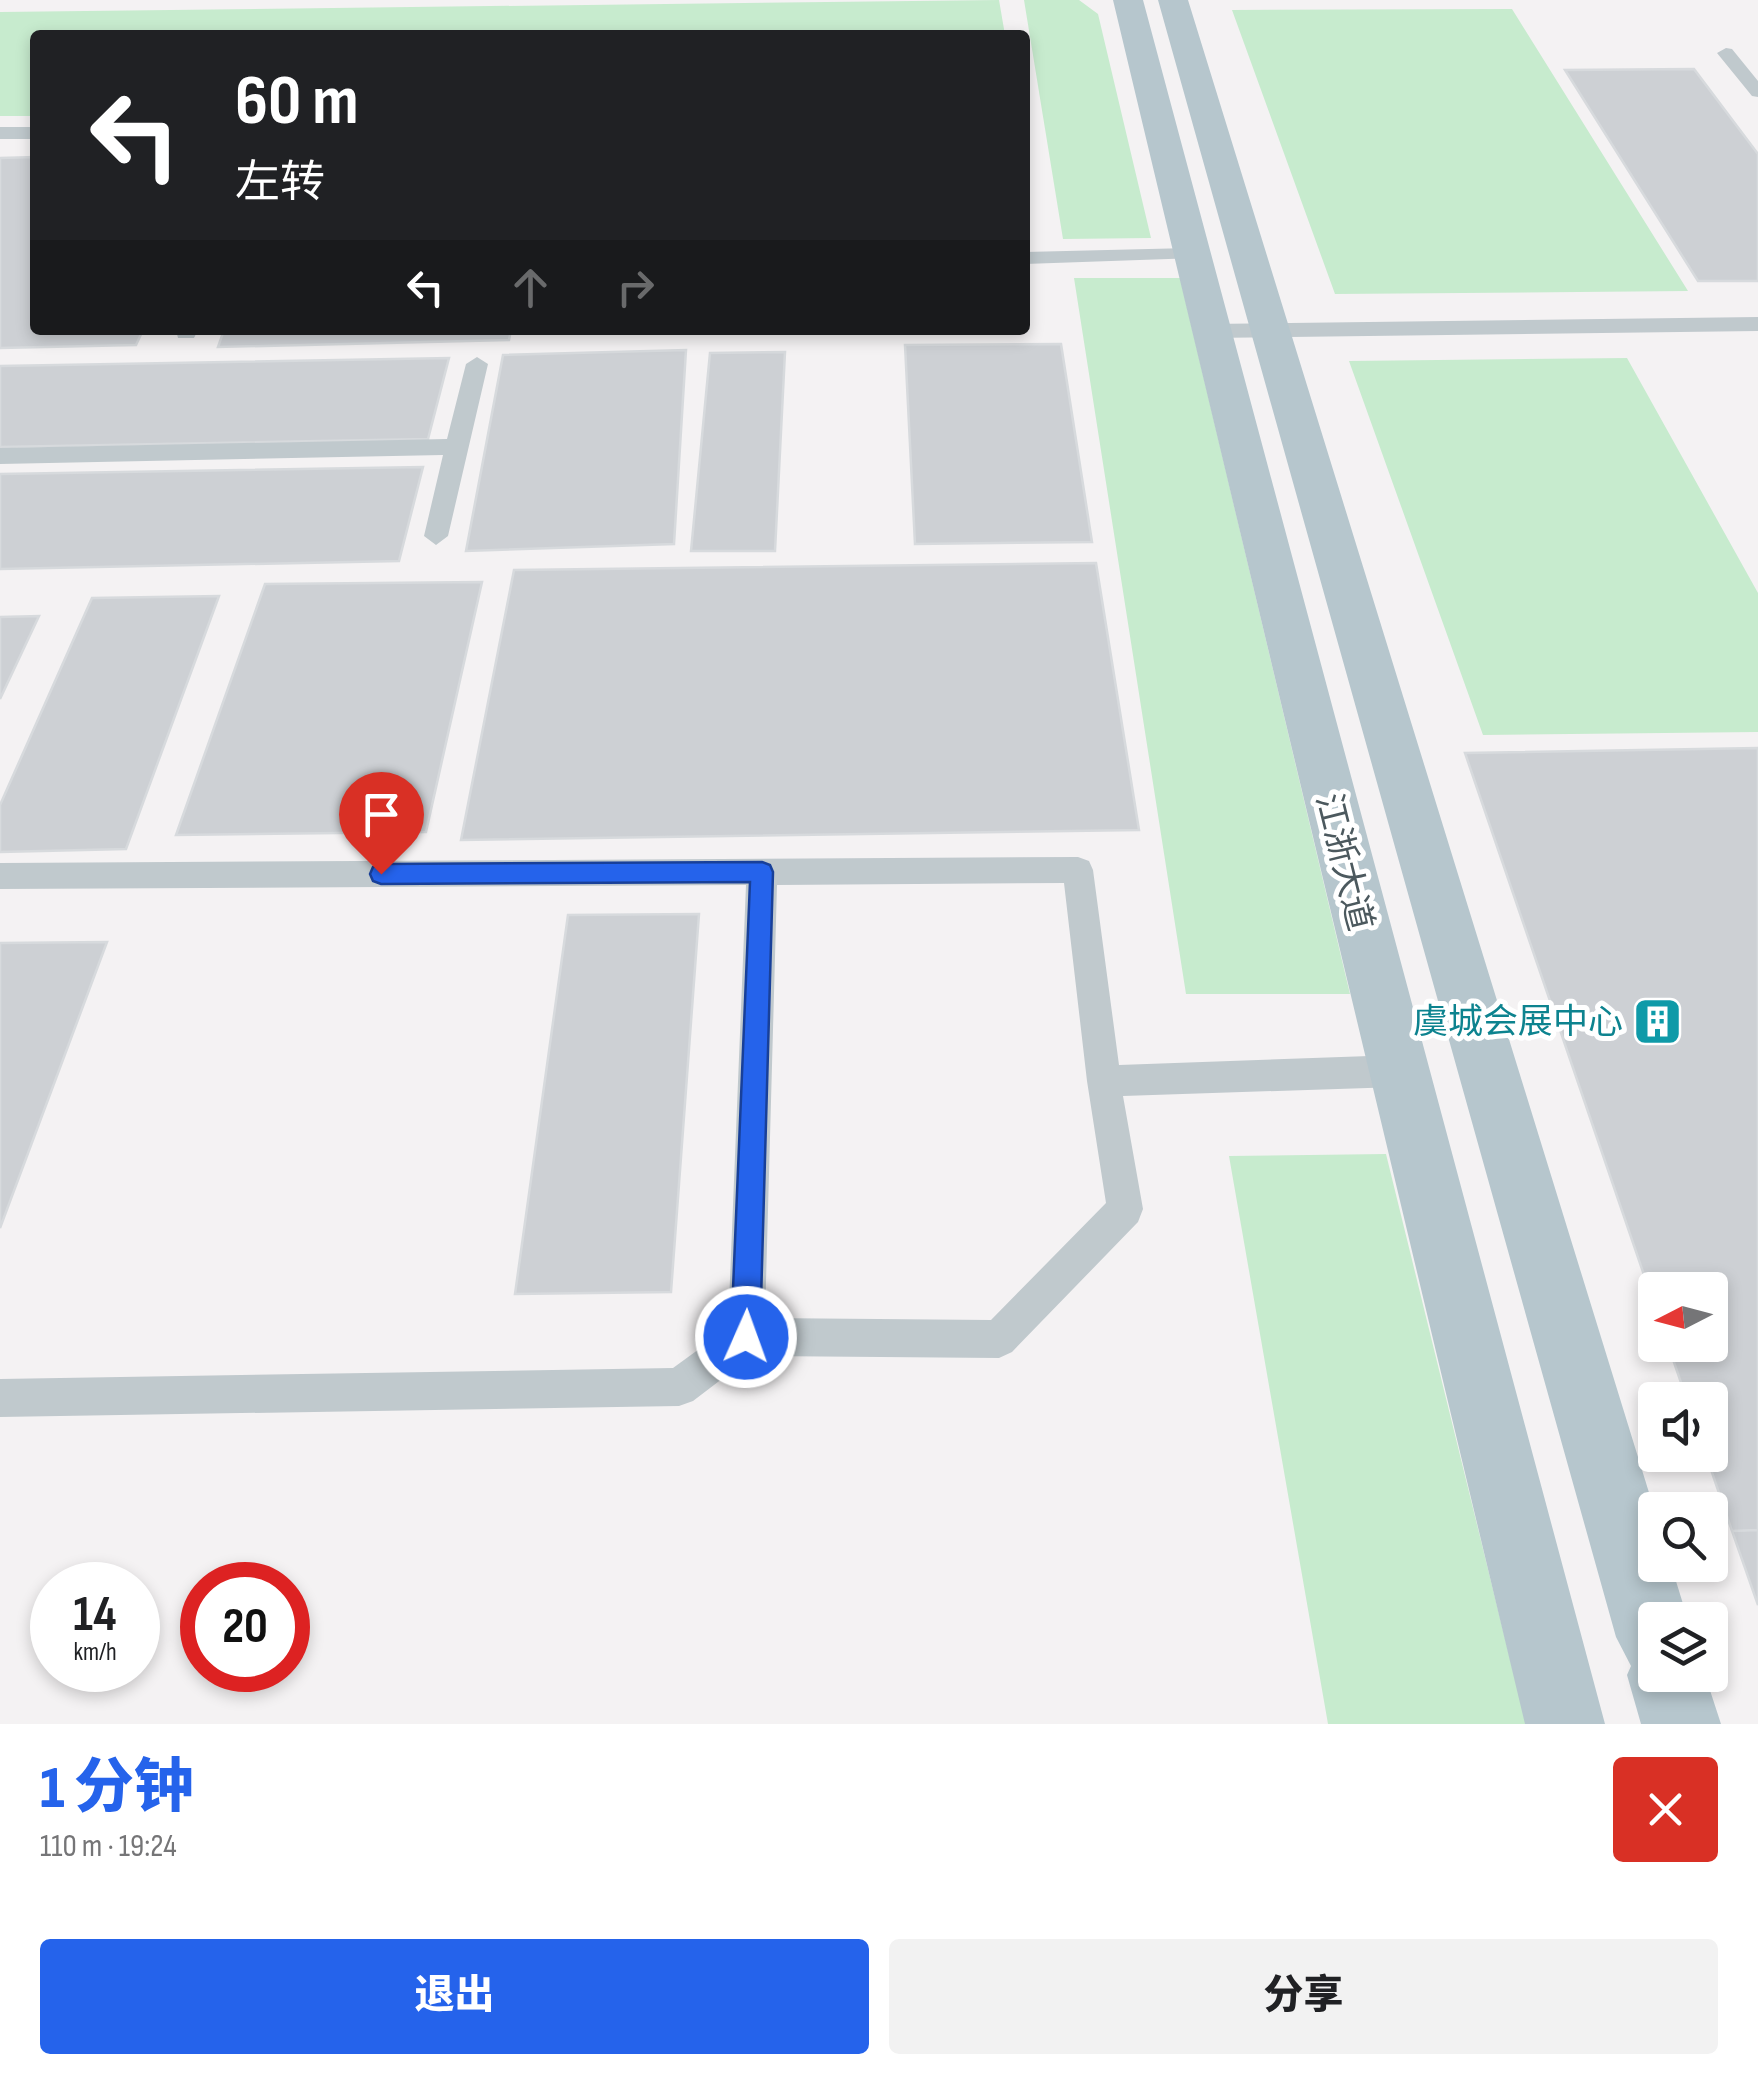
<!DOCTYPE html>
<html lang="zh">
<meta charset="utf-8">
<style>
:root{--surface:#fff;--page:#f2f2f2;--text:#202124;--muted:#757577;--accent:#2563eb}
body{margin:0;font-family:"Sofia Sans Condensed","Noto Sans SC",sans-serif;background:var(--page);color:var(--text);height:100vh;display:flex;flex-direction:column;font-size:38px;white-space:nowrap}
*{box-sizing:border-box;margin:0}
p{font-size:32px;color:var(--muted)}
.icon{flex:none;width:55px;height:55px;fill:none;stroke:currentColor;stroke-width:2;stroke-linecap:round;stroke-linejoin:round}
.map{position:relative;height:1724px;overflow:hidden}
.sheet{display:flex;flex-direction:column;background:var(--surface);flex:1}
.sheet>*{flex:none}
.top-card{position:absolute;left:30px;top:30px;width:1000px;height:305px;border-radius:10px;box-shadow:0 5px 15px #0003;background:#202124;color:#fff;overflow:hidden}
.needle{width:65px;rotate:264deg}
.fabs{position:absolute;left:1638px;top:1272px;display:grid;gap:20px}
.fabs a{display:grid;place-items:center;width:90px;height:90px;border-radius:10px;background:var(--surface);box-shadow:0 5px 15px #0003;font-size:50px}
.speed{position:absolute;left:30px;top:1562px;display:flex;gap:20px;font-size:50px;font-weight:700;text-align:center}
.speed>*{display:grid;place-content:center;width:130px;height:130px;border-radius:50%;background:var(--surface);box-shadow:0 5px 15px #0003;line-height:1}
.speed small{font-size:25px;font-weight:400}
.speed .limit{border:15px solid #d22;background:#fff;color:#111}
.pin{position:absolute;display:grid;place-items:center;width:85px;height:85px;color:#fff;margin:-102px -42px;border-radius:50% 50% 50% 0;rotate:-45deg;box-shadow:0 0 10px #0007}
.pin .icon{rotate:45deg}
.me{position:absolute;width:110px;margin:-55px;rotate:2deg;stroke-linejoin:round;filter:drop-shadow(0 0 8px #0008)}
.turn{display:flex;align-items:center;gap:35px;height:210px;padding:0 40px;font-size:45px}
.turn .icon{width:130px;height:130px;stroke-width:2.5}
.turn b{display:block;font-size:70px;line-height:85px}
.lanes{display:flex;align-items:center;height:95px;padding:0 40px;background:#0003;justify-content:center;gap:50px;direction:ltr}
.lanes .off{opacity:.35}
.round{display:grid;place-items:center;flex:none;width:105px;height:105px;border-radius:10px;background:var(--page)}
.summary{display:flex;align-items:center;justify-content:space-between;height:170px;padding:0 40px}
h1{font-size:60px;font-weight:800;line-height:75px;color:var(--accent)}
.button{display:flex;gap:20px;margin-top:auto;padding:20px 40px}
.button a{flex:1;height:115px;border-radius:10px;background:var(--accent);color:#fff;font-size:40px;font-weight:800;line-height:115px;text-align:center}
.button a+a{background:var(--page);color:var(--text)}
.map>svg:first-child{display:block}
.green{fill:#c7ebce}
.building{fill:#cdd0d4;stroke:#d7dadd;stroke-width:2.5}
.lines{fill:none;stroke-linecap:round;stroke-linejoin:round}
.service{fill:#c0c9cd;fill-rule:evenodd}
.primary{fill:#b6c6cd;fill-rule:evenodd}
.route{fill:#2563eb;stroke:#184099;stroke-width:2.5}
.labels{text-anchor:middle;stroke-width:10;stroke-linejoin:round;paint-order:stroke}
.street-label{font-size:35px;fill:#4c595e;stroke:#fff}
.culture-label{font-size:35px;fill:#0d838f;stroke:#fff;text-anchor:end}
</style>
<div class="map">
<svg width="1758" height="1724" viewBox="0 0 1758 1724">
<rect width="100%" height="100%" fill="#f4f2f3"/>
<path class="green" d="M999,0L1005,35H35V116H0V12Z
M1024,0H1079L1098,14L1151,238L1063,239Z
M1512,9L1688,291L1335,294L1232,10Z
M1074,278H1180L1350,994H1186Z
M1627,358L1758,593V732L1483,735L1349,361Z
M1386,1154L1526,1724H1328L1229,1156Z"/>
<path class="building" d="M1694,69L1758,154V281H1698L1565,70Z
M35,157V330H143L136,345L0,348V158Z
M224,330H511L509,340L218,347Z
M1061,344L1092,542L915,544L905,345Z
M686,350L674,544L466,551L503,355Z
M785,352L775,551H691L710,353Z
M449,358L428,439L0,447V366Z
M423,467L399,561L0,569V474Z
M1096,563L1139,830L461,840L514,570Z
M482,582L426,832L176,835L265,584Z
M219,596L126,849L0,852V805L92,598Z
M39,616L0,699V617Z
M1758,748V1530L1732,1531L1706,1455H1710V1400H1687L1668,1345H1710V1290H1655V1307L1465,753Z
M699,914L671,1292L515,1294L568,915Z
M107,942L0,1228V943Z
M1758,1530V1605L1732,1531Z"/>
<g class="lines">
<path class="service" d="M1726,48L1732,49L1758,81V97L1752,96L1717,53Z
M0,127H35V139H0Z
M1190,248L1197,250V258L1025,264V252Z
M1758,317V331L1209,338L1198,331L1209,324Z
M176,330H198L194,338H178Z
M477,357L488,364L448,536L436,545L424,536L443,455L0,464V448L447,439L466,364Z
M1078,857L1089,861L1093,870L1119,1065L1398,1055L1410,1060L1415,1071L1410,1082L1398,1087L1123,1096L1143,1209L1138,1222L1012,1352L999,1358L752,1356L693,1401L679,1406L0,1417V1379L673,1368L728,1328L746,885L0,889V863ZM1064,883L1087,1081L1106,1203L991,1320L765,1318L777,885Z"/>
<path class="primary" d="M1113,0H1143L1605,1724H1525Z
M1158,0H1188L1655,1512V1565H1671L1688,1620H1655V1675H1705L1721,1724H1641L1627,1675L1631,1666L1616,1637Z"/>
</g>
<path class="route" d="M762,862L770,865L773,872L760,1337L756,1347L746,1351L735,1347L731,1337L750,882L381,884L373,881L370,874L373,867L381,864Z"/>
<defs>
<symbol id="building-square" viewBox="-11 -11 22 22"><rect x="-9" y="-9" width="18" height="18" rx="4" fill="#0f9aa8" stroke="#fff"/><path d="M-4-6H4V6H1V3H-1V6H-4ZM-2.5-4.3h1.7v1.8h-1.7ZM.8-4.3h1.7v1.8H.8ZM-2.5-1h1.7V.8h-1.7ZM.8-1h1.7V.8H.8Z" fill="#fff"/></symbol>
</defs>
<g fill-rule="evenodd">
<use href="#building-square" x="1630" y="994" width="55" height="55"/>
</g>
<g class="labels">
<g class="street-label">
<text transform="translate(1345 862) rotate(76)" y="12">江浙大道</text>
</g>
<g class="culture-label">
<text x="1623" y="1033">虞城会展中心</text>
</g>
</g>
</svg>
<div class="fabs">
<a><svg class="needle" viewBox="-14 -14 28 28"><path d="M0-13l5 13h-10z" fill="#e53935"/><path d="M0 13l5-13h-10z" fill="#757577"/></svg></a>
<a><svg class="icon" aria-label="sound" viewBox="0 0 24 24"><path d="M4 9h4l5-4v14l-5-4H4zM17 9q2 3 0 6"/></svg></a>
<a><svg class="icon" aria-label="search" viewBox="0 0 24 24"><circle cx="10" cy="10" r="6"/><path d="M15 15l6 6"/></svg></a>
<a><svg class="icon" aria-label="layers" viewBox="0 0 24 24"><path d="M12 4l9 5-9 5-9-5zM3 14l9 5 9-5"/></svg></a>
</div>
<div class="speed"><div>14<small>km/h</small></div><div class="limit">20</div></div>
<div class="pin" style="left:381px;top:874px;background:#d93025"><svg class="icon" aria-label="arrive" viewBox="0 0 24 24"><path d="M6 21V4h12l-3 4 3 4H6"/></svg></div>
<svg class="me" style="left:746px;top:1337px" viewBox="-20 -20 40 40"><circle r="17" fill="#2563eb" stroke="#fff" stroke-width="3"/><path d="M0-11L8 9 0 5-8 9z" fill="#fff"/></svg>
<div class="top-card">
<div class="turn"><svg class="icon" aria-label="left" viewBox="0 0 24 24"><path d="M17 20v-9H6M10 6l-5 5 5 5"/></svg><div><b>60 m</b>左转</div></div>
<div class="lanes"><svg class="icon" aria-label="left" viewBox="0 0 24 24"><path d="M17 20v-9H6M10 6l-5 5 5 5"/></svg><svg class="icon off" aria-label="ahead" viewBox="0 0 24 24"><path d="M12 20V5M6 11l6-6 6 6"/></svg><svg class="icon off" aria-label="right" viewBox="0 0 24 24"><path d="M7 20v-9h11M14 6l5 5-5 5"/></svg></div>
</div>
</div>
<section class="sheet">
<div class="summary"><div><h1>1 分钟</h1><p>110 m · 19:24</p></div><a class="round" style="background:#d93025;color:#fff"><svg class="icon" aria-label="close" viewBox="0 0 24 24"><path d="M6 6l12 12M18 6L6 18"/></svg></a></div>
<div class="button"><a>退出</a><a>分享</a></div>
</section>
